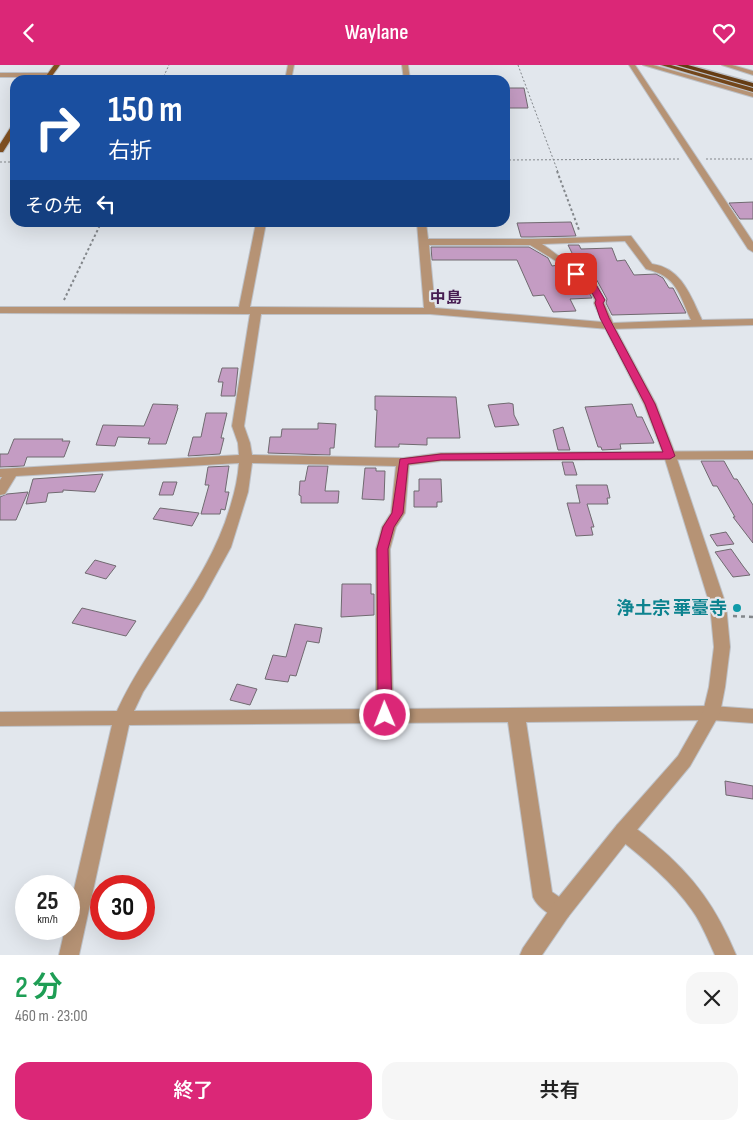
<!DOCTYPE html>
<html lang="ja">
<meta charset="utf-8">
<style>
:root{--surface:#fff;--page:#f6f6f6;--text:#222;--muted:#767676;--accent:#db2777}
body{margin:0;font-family:"Sofia Sans Condensed","Noto Sans JP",sans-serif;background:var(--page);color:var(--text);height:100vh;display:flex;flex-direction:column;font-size:19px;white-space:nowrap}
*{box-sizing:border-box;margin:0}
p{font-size:16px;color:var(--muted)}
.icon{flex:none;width:28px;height:28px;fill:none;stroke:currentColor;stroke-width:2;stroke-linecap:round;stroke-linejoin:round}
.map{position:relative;height:890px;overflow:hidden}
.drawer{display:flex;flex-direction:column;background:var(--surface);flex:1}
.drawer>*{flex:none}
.hud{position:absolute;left:10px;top:10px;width:500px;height:152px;border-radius:15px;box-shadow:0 5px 20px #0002;background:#1a4fa0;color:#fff;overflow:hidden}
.speed{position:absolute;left:15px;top:810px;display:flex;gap:10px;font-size:25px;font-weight:700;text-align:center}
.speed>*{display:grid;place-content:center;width:65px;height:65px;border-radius:50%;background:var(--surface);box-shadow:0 5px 20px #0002;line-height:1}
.speed small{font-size:12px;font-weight:400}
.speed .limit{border:8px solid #d22;background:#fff;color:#111}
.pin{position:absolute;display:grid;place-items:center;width:42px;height:42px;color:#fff;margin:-21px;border-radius:10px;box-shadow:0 2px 8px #0006}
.me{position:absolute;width:55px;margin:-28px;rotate:359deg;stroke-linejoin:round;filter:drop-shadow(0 0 4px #0008)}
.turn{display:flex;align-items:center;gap:18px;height:105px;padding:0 15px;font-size:22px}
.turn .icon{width:65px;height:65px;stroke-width:2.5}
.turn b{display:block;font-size:35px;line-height:42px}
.then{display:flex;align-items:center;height:48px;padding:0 15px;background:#0003;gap:10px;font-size:19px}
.round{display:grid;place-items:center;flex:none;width:52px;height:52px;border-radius:15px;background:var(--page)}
.headline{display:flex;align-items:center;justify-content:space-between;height:85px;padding:0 15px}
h1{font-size:30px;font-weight:600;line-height:38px;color:#1e9e55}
.button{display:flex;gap:10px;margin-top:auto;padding:10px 15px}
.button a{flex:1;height:58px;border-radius:15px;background:var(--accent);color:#fff;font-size:20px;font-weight:600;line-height:58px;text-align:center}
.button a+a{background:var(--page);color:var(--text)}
header{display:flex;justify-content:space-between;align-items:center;height:65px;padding:0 15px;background:var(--accent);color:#fff;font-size:22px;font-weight:600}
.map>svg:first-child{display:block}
.building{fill:#c49cc3;stroke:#706a70}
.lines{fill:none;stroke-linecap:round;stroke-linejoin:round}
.minor-casing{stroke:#bdc1c7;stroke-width:2}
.tertiary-casing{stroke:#bdc1c7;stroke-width:2}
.primary-casing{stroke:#bdc1c7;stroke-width:2}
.trunk-casing{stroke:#bdc1c7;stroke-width:2}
.motorway-casing{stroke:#bdc1c7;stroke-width:3}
.path-far2{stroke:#83878b;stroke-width:1;stroke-dasharray:2 2;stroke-linecap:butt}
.path-far1{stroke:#83878b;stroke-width:2;stroke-dasharray:2.5 2.5;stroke-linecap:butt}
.path{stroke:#83878b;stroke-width:2.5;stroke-dasharray:4 4;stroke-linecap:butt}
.minor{fill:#b69375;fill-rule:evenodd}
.tertiary{fill:#b69375;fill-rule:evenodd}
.primary{fill:#815021;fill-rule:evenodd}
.trunk{fill:#73461a;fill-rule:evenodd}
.motorway{fill:#653c13;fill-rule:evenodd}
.route{fill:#db2777;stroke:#8e194d}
.culture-dot{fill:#0f9aa8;stroke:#e2e7ed;stroke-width:2}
.labels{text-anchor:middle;stroke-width:4.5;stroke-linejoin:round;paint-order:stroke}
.far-quarter-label{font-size:16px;font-weight:bold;fill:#471d52;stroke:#e2e7ed}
.culture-label{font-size:18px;font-weight:bold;fill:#0d838f;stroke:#e2e7ed;text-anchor:end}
</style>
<header><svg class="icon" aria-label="back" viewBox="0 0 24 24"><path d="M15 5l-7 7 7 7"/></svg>Waylane<svg class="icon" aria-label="heart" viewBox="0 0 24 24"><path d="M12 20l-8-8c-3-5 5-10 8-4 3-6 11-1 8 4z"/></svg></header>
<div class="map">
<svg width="753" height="890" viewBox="0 0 753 890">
<rect width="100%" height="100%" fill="#e2e7ed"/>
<path class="building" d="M505,23H524L528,43H505Z
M753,137V154H740L729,138Z
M571,157L576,171L532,172H521L517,158Z
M568,180H579L581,184L612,183L617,196L625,195L634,210L656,209L663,213L669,223H673L686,248L612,250L606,238L607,234L594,210L574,200H578Z
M431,182H529L548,193L552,201L558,200L571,212L583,217L592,233L570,234L576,246L553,247L544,230L533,231L517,195H432Z
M222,303H238L235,331H221L223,317H218Z
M375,331L456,332L460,373H427V380L399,379V382H375L377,345H375Z
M509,338L513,339L514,350L519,360L495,362L488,340Z
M153,339L178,340L177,343H178L166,379H148L150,373L118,372L115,381L96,380L103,360L144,361Z
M632,339L637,352H642L654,378L620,379L621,384L602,385L601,382H598L585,342Z
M206,348H227L221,373H224L220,389L188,391L193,372H201Z
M318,358L336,359L334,383H330V390L268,388L270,372H281L282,364H318Z
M563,362L570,385H558L553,365Z
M14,374H63L62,376H70L64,392H27L24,401L0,402V389H8Z
M701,396H724L734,414H737L753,440V478L733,452H735L717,421H713Z
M562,397H573L577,410H565Z
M229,401L225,427H229L225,445L221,444L220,449H201L209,420H205L208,402Z
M308,401H328L325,426H339L338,438H301V431L299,430L300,416H305Z
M365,403H376V406H385L384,435L362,434Z
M103,409L95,427L63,425V427L48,428L46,437L26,439L33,414Z
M419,414H441L442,437H437V442H414V426H419Z
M163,417H177L173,430H159Z
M576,420H607L610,433H607L608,439H587L594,462H591L593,470L576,471L567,438H580Z
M28,427L16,455H0V432L7,429Z
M160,443L199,448L192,461L153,454Z
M726,467L734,479L717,481L710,470Z
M731,484L743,501L750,510L733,512L715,487Z
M95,495L116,501L106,514L85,508Z
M342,519H371V529H374V550L341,552Z
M82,543L136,556L126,571L72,558Z
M295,559L322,563L319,578L307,576L296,611L290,610L288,617L265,614L273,590L286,592Z
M237,619L257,624L250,640L230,635Z
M725,716L753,721V734L726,730Z"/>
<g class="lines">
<defs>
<path id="minor" d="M288,0H294L291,15H285Z
M402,0H408L410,15H404Z
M629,0H635L753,177V187L748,184Z
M643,0H653L753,28V32Z
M0,8H49L52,10L49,12H0Z
M256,158H266L250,242L424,243L417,158H426L428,174H532L631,171L652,199C682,203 691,232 702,255L753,254V260L609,264L430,249H261L244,361L250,378L252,390L403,393L441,388L753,386V394L441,396L409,400L405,448L396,462L390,484L393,644L711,641L753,644V658L711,655L526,657L552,827L568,838L571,845L568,852L561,855C550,850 538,843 533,832L508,657L129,660L79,890H59L65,864H69V846L112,660L0,661V647L117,646C151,572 208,520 231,439C235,426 238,412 239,398L16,411L5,429L0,430V415L2,412H0V404L239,390L238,378L232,361L250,249L0,248V242H239ZM625,176L646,204C677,211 679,229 691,255L613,258L604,238L605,235L592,211C573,205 559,190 542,179ZM429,180H530L556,196L572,211L584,215L595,235L594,238L602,257L435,243ZM252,398L396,401L391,448L382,462L376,484V644L134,646L143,627L203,533L231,482L248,427Z
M624,757C636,762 646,771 655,779C694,811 717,844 736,890H715C708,875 702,859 692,845C672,816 644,794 617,772L615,766L617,760Z"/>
<path id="tertiary" d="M722,0H732L753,6V10Z
M609,258L614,261L656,339L676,391L726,540L730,582L725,622L720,648L690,701L631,772L568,852L542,890H520L523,883L554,838L617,760L678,691L703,647L709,622L714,582L710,540L664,391L644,339L604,261Z"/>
<path id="primary" d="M54,0H60L49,15H43Z
M12,60H15V68L3,87H0V79Z"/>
<path id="trunk" d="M661,0H671L753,23V27Z"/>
<path id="motorway" d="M676,0H688L753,18V22Z"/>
</defs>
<use href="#minor" class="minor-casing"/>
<use href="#tertiary" class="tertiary-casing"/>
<use href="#primary" class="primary-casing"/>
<use href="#trunk" class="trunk-casing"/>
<use href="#motorway" class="motorway-casing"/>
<path class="path-far2" d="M518,0L558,107
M162,15L169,0
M706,94H753
M505,95L681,94
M0,97H15"/>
<path class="path-far1" d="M557,106L579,165
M64,235L101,158"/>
<path class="path" d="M733,551L753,552"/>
<use href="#minor" class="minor"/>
<use href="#tertiary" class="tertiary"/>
<use href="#primary" class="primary"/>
<use href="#trunk" class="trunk"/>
<use href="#motorway" class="motorway"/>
</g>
<path class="route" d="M576,207L591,211L605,235L603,238L609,253L655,339L675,391L670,394L441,395L408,399L403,448L394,462L388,484L392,650L390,654L385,656L380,654L378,650L377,484L383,462L392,448L400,394L441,389L663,387L645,339L600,253L595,238L596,235L585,215L573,211V208Z"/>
<circle class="culture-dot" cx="737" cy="543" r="5"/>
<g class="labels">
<g class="far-quarter-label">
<text x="446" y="238">中島</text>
</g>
<g class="culture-label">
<text x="727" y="549">浄土宗 華臺寺</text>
</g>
</g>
</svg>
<div class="speed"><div>25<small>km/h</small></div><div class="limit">30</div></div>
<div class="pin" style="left:576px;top:209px;background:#d93025"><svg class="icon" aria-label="arrive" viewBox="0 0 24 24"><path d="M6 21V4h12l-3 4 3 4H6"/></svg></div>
<svg class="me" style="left:385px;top:650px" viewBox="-20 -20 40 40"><circle r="17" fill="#db2777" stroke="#fff" stroke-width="3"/><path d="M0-11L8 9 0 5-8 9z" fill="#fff"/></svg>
<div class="hud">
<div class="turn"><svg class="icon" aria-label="right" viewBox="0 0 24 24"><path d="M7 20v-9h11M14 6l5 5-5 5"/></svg><div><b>150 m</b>右折</div></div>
<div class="then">その先<svg class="icon" aria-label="left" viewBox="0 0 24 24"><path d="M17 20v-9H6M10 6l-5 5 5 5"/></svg></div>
</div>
</div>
<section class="drawer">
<div class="headline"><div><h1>2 分</h1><p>460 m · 23:00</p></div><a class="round"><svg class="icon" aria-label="close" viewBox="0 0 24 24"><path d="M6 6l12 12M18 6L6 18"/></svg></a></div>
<div class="button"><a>終了</a><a>共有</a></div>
</section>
